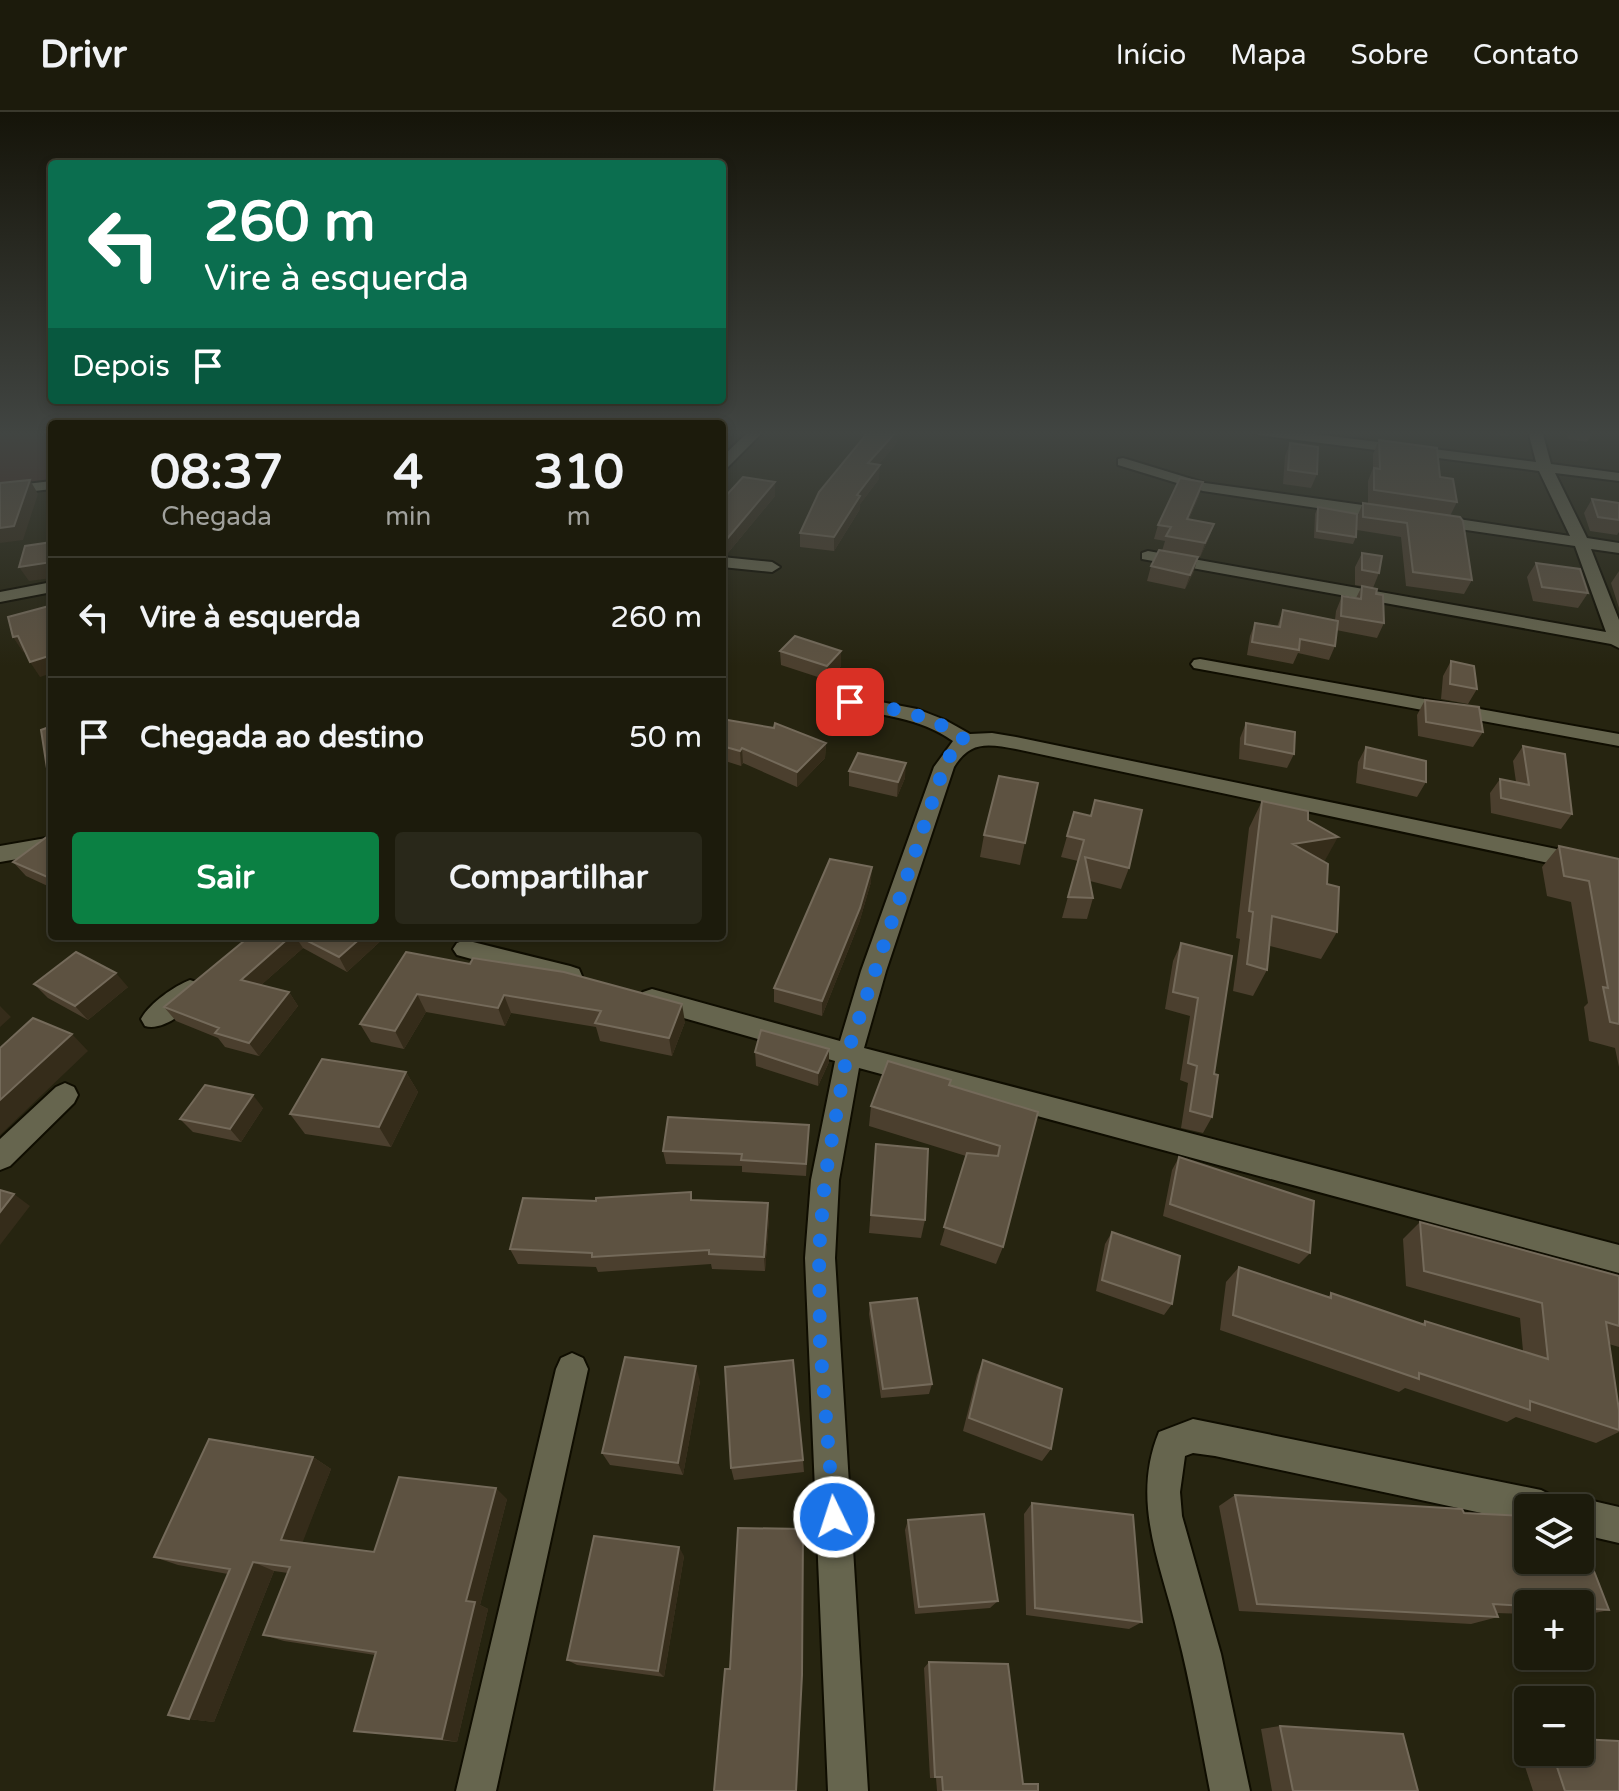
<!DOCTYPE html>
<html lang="pt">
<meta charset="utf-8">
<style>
:root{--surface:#1c1b0c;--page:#29281a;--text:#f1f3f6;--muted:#a0a19d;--line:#3a392d;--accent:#0b8043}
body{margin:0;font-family:"Varela Round",sans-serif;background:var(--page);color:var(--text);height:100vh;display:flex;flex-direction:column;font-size:30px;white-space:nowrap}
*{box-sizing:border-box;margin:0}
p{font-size:26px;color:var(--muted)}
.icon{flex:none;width:44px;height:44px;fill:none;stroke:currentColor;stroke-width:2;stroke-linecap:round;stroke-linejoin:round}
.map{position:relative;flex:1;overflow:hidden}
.drawer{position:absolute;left:48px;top:308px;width:678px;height:520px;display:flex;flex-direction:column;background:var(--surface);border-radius:8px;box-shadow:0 4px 12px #0003,0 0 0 2px var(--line)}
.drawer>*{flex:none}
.banner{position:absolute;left:48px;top:48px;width:678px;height:244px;border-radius:8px;box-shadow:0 4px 12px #0003,0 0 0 2px var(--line);background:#0b6e4f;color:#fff;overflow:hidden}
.buttons{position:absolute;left:1514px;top:1382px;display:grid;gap:16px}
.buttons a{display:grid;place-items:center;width:80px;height:80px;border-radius:8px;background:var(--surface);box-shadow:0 4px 12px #0003,0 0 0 2px var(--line);font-size:40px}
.pin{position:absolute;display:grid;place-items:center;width:68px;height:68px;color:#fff;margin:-34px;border-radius:16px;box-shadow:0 4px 12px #0006}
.me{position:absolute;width:88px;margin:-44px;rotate:356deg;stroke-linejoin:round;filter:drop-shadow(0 0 6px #0008)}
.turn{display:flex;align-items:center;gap:28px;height:168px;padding:0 24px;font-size:36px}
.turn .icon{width:104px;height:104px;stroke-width:2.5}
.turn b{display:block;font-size:56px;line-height:68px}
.then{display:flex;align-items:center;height:76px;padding:0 24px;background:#0003;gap:16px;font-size:30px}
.eta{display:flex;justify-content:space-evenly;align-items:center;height:136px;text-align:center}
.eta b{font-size:48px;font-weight:700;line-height:56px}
.action{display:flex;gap:16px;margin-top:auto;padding:16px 24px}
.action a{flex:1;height:92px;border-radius:8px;background:var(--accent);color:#fff;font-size:32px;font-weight:700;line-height:92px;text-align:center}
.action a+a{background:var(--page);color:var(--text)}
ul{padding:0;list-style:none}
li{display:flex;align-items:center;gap:24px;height:120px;padding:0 24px;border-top:2px solid var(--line)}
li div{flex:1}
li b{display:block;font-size:30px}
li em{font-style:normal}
header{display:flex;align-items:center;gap:48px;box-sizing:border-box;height:112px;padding:0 40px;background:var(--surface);border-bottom:2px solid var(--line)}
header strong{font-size:38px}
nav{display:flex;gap:44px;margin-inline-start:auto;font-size:28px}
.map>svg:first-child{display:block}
.green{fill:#41271e}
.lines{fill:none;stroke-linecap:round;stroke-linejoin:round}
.minor-casing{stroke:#0f0d00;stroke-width:4}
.minor{fill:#66654e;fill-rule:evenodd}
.wall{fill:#4b3f2e}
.shaded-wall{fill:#352c1a}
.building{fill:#5d5241;stroke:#746a5a;stroke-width:2}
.route{stroke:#1a73e8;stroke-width:14;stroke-dasharray:0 25.2}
</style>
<header>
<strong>Drivr</strong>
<nav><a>Início</a><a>Mapa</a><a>Sobre</a><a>Contato</a></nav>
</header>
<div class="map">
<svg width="1619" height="1679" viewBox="0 0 1619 1679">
<rect width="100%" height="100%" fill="#262410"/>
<path class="green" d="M0,319H52V375L0,384Z"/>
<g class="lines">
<defs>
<path id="minor" d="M749,319H764L727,356L722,357V345Z
M1252,319H1291L1536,350L1528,319H1542L1551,352L1619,361V369L1555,361L1587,426L1619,431V441L1591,437L1619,508V536L1611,532L1142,447V441L1148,439L1606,520L1575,434L1432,413L1424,408L1432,403L1570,424L1539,359L1259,323Z
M1123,346L1205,371L1391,397L1399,402L1391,407L1203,379L1118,353V347Z
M52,369V377L0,383V375Z
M722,445L772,450L780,455L772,460L722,455Z
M52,470V480L0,490V480Z
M1200,547L1619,622V634L1194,556L1191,552L1194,548Z
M850,584L917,597L945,608L970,622L992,621L1016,625L1619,750V766L1016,637C989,632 970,628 954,655L886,859L864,936L1619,1133V1161L859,956L839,1068L835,1146L868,1679H828L805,1146L811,1068L835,949L652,897L643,894L640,887L643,880L652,877L840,929L861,859L934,655L953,629C919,605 882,604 843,594L840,590Z
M52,725V741L0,750V734Z
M465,828L570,854L579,857L582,864L579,871L570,874L457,843L453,837L457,831Z
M190,868L199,871L202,878C194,895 164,920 145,914L141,907C149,892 174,874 190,868Z
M65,971L74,975L78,983L74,991L10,1054L0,1058V1027L56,975Z
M572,1241L583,1246L588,1257L496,1679H456L556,1257L561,1246Z
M1193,1307L1541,1378L1553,1384L1559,1396H1528V1411L1215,1344L1193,1341L1185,1344L1180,1380L1182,1404L1221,1542L1250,1679H1210C1200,1627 1191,1574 1178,1523C1162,1454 1130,1390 1159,1320Z
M1580,1386L1619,1395V1431L1580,1422V1396H1566L1568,1392Z"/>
</defs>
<use href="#minor" class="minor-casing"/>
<use href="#minor" class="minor"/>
</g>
<path class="wall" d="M1483,319H1511L1508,324L1483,321Z
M1566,319H1594L1587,330L1568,327Z
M1379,328L1440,365L1457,390L1450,404L1368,392V369L1373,356V342Z
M897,331L878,353L879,367L860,392V397L834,439L800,435V421Z
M1290,331L1317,362L1311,376L1283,372L1285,344Z
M775,370V384L727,442L722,443V388Z
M1199,384L1189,407L1214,412L1209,426L1200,445L1162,439L1165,429L1154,427L1158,413Z
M1592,387L1619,391V420L1617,423L1590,419L1584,401Z
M1363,391L1460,405L1472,468L1464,482L1406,474L1401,425L1357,418V405Z
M1318,395L1356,425L1353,432L1314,426L1315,402Z
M1362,441L1379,461L1373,476L1355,473V455Z
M1536,451L1588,481L1578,496L1533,489L1527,465Z
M1151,454L1194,459L1185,477L1147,469Z
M1619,459V496L1611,471Z
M1362,474L1376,482L1384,511L1377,526L1336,518L1335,534L1329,548L1298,541L1293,552L1247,543L1250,524L1255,511L1277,515L1283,498L1335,508L1336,499L1342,484L1356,486Z
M780,539H841V554L827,568L781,553Z
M1451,549L1477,577L1468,592L1441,587L1443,564Z
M1425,588L1483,620L1473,635L1418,624L1417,603Z
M722,607L826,631L825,646L797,675L743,651L741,654L722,648Z
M1246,611L1294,642L1287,656L1239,647L1240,626Z
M1523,634L1572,702L1561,717L1491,701L1490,681L1500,667L1516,670L1513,649Z
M1366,635L1426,670L1417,685L1356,671L1358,650Z
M849,659L905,666L897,685L849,674Z
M1038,671L1020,753L980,745L984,723Z
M1262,689L1308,708L1324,750L1327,772L1337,820L1321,847L1270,834L1267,858L1253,884L1233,879L1240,827L1236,826L1249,716Z
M1074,700L1129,756L1121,777L1090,769L1093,786L1087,807L1062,806L1078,749L1061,745Z
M52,721V776L26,764L13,750Z
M1559,734L1619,747V955L1615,936L1589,929L1584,895L1588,891L1571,790L1547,784L1542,755Z
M871,770L859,811L822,904L774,890V876Z
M250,824H386L347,860L303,836L261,873L289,880L298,894L259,944L225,935L218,926L176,909L164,895Z
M1181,831L1232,844L1214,962L1212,1005L1203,1021L1181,1016L1188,971L1180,968L1190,904L1165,897L1173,849Z
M406,840L685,910L672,944L600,929L596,915L511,901L505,914L426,900L404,937L371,930L360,912Z
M34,872L128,875L88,908L48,886Z
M829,937V950L818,974L756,954L755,940Z
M406,960L418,980L391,1035L305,1022L290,1002Z
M950,974L1038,1000L1003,1135L996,1152L940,1133L966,1044L869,1014L871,994Z
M263,996L241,1030L193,1020L180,1007Z
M809,1013L806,1064L742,1060V1054L666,1052L663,1039Z
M876,1032L925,1108L921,1126L869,1121Z
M1179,1045L1310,1141L1299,1152L1163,1104L1172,1058Z
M693,1088L769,1106L765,1159L712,1157L711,1152L598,1160L596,1155L518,1152L510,1137L596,1089Z
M1420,1110L1619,1164V1235L1609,1232L1619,1298V1320L1596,1331L1516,1305L1507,1310L1405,1276L1399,1280L1220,1218L1226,1170L1239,1155L1328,1185L1331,1181L1421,1212L1425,1209L1523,1239L1520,1206L1406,1174L1403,1127Z
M1112,1120L1172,1192L1164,1203L1096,1179L1105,1132Z
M870,1191L932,1272L929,1282L881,1286L869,1202Z
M983,1248L1051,1337L1042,1349L963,1319L977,1263Z
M700,1269L683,1363L610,1353L602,1341Z
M313,1345L331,1357L302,1430L374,1440L507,1387L480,1493L488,1497L457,1630L354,1619L375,1543L284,1529L263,1523L288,1461L274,1459L214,1610L189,1607L228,1462L178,1453L154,1445Z
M803,1348L804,1360L734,1368L731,1356Z
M1235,1383L1464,1401L1609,1498L1580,1504V1492H1528V1502L1496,1501L1498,1505L1471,1512L1239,1499L1219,1394Z
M1032,1391L1142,1510L1129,1517L1026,1503L1024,1402Z
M908,1408L998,1489L990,1496L915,1502L905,1418Z
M684,1444L664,1565L577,1553L567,1548Z
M929,1550L1023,1672L1038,1679H937L936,1666H930L924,1556Z
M1280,1614L1418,1679H1272L1261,1617Z
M1528,1626V1640H1580L1619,1679H1533L1516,1627Z"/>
<path class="shaded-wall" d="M897,319V331L868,365V351Z
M880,353L879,367L860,392V397L834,439V425L857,383Z
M30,368L38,382L23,428L0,431V416Z
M775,370V384L727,442L726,428Z
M1203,370L1199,384L1183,421L1187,407Z
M1214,412L1209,426L1200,445L1205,431Z
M1198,445L1194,459L1185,477L1190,463Z
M52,450V466L29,469L19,455Z
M18,524L27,539L23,540L13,525Z
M841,539V554L827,568V554Z
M52,543V561L40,565L30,550Z
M826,631L825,646L797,675V660Z
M742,636L743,651L741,654L740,639Z
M906,651L905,666L897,685L898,670Z
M1338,725L1323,752L1293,732Z
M872,755L871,770L859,811L822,904V889Z
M291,824H295L303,836L251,882L241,868Z
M363,824H386L347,860L339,845Z
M116,861L128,875L88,908L75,894Z
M289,880L298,894L259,944L249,931Z
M417,882L426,900L404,937L395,919Z
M504,883L511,901L505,914L498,896Z
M682,892L685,910L672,944L669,926Z
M0,894L11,905L0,915Z
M72,922L88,939L0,1023V988Z
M829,937V950L818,974V961Z
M406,960L418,980L391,1035L379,1015Z
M253,983L263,996L241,1030L230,1017Z
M14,1082L30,1094L0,1133V1100Z
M768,1091L769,1106L765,1159L764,1145Z
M696,1254L700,1269L683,1363L678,1351Z
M313,1345L331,1357L300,1437L281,1428Z
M496,1376L507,1387L480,1493L488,1497L457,1630L442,1627L466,1489Z
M679,1435L684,1444L664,1565L658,1559Z
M253,1450L274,1459L214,1610L189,1607Z"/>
<path class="building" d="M869,319H897L868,351L880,353L857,383L860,384L834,425L800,421L819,380Z
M1379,328L1437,336L1440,365L1453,367L1457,390L1374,378V356L1380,357Z
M1290,331L1318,335L1317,362L1288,358Z
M743,365L775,370L726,428L722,429V388Z
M1180,366L1203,370L1187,407L1214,412L1205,431L1166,424L1171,415L1158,413Z
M30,368L14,414L0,416V371Z
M1592,387L1619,391V408L1598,405Z
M1363,391L1460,405L1463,409L1472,468L1413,460L1407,411L1363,405Z
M1318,395L1357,402L1356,425L1317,419Z
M52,430V450L19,455L25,434Z
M1159,438L1198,445L1190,463L1151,454Z
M1362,441L1382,444L1379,461L1362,458Z
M1536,451L1580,457L1588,481L1542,475Z
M1362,474L1377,477L1376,482L1383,483L1384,511L1341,504L1342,484L1361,487Z
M49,494L52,504V543L30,550L18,524L13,525L8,505Z
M1283,498L1338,509L1335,534L1300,527L1299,538L1252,530L1255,511L1280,515Z
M795,524L841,539L827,554L780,539Z
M1451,549L1474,554L1477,577L1450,572Z
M1425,588L1479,595L1483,620L1426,610Z
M722,607L774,616L775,611L826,631L797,660L742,636L740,639L722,634Z
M1246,611L1295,620L1294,642L1245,632Z
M52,614V681L51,682L41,618Z
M1523,634L1565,642L1572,702L1501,686L1500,667L1529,673Z
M1366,635L1426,649V670L1364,656Z
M858,641L906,651L898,670L849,659Z
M999,664L1038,671L1025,731L984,723Z
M1095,688L1142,698L1129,756L1085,745L1093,786L1068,785L1084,728L1067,724L1074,700L1091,704Z
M1262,689L1308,699V708L1338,725L1293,732L1328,752L1327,772L1339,775L1337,820L1272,804L1267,858L1247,852L1253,800L1249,799Z
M52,721V767L13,750Z
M1559,734L1619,747V912L1610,910L1603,875L1608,876L1589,769L1564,764Z
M830,747L872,755L860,796L822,889L774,876Z
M250,824H291L241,868L289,880L249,931L215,921L219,916L164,895Z
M298,824H363L339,845Z
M1181,831L1232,844L1214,962L1218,963L1212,1005L1190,999L1197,954L1188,951L1198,886L1173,880Z
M76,840L116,861L75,894L34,872Z
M406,840L470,852L473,846L564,860L682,892L669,926L595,911L601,899L504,883L498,896L417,882L395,919L360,912Z
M33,906L72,922L0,988V936Z
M761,918L829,937L818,961L755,940Z
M322,947L406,960L379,1015L290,1002Z
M888,949L951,968L949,973L1038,1000L1003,1135L944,1115L967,1041L998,1044L1000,1034L871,994Z
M205,973L253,983L230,1017L180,1007Z
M668,1005L809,1013L806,1052L741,1048L742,1042L663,1039Z
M876,1032L928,1037L925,1108L871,1103Z
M1179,1045L1314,1089L1310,1141L1170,1092Z
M0,1078L14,1082L0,1100Z
M691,1080V1088L768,1091L764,1145L709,1142V1138L592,1145V1141L510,1137L523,1086L596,1089V1086Z
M1420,1110L1619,1164V1214L1606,1210L1619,1298V1318L1530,1289V1298L1419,1261V1267L1233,1203L1239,1155L1331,1186V1181L1425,1213V1209L1548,1247L1542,1191L1424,1159Z
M1112,1120L1180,1144L1172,1192L1102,1168Z
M917,1186L932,1272L883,1277L870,1191Z
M625,1245L696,1254L678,1351L602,1341Z
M793,1248L803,1348L731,1356L725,1255Z
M983,1248L1062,1277L1051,1337L969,1306Z
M209,1327L313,1345L281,1428L374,1440L399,1365L496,1376L466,1489L475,1490L442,1627L354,1619L376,1540L263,1523L290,1455L253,1450L189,1607L168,1603L230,1457L154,1445Z
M1235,1383L1462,1397L1464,1401L1528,1404V1448H1580V1423L1609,1498L1580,1496V1492H1528V1494L1493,1492L1498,1505L1257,1492Z
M1032,1391L1133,1403L1142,1510L1035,1496Z
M984,1402L998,1489L919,1495L908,1408Z
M738,1416L803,1417L802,1563L796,1679H714L725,1557H730Z
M594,1424L679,1435L658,1559L567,1548Z
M929,1550L1008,1552L1023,1672H1038V1679H943L942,1665H935Z
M1280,1614L1403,1622L1418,1679H1293Z
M1580,1627L1619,1629V1679H1565L1552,1640H1580Z"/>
<linearGradient id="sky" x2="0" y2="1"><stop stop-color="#151409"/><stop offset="0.58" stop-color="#414542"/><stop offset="1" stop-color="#414542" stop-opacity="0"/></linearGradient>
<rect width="1619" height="554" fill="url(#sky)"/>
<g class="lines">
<path class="route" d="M834,1405L820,1232L819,1139L825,1066L847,942L944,655L954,636L965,628C931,602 892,596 850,590"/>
</g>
</svg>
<div class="buttons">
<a><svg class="icon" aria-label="layers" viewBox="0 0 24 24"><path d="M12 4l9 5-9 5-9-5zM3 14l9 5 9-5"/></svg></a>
<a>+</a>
<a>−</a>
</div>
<div class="pin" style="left:850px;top:590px;background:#d93025"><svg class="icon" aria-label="arrive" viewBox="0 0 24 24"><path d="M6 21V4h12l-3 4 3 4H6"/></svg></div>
<svg class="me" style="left:834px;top:1405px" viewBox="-20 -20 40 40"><circle r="17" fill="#1a73e8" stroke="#fff" stroke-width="3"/><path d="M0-11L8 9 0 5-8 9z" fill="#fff"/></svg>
<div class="banner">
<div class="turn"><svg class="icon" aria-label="left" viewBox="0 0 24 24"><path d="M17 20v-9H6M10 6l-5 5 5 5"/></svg><div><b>260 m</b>Vire à esquerda</div></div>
<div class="then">Depois<svg class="icon" aria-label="arrive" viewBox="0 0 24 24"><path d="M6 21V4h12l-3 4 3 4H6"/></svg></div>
</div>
<section class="drawer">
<div class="eta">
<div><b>08:37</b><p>Chegada</p></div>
<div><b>4</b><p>min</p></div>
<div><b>310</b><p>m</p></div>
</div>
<ul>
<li><svg class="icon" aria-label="left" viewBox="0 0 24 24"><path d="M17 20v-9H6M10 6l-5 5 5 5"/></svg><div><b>Vire à esquerda</b></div><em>260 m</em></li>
<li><svg class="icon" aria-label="arrive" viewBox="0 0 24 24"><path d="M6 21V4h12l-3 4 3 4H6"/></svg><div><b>Chegada ao destino</b></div><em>50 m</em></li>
</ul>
<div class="action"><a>Sair</a><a>Compartilhar</a></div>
</section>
</div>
